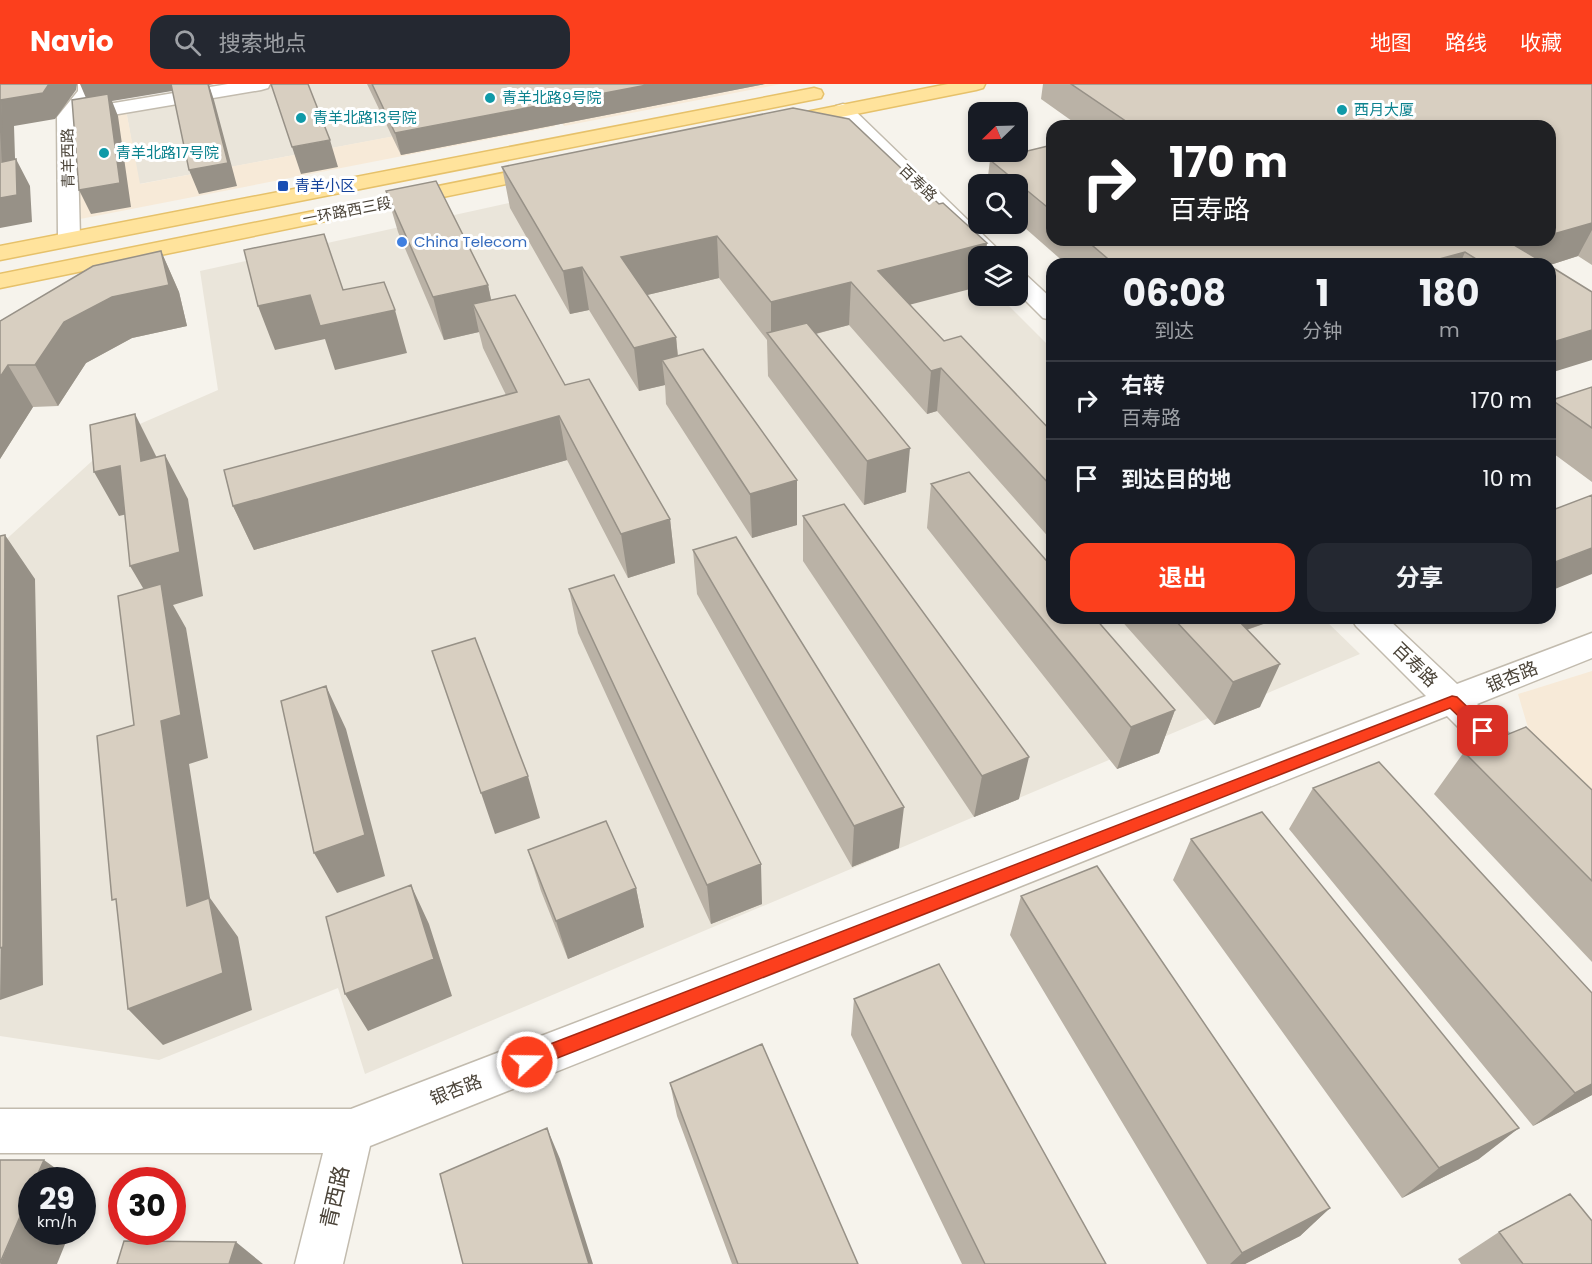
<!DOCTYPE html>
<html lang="zh">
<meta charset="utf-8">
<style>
:root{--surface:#171b24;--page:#242831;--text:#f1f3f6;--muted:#9ea1a6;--line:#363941;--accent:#fc3f1d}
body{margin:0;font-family:Poppins,"Noto Sans SC",sans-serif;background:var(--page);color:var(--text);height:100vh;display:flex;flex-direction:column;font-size:22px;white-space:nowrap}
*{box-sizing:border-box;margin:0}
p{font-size:20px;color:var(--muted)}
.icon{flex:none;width:33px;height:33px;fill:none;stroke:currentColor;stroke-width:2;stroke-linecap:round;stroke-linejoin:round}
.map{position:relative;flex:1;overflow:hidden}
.side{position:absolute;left:1046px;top:174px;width:510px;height:366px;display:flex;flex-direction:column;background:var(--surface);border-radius:18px;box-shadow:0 3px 9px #0003}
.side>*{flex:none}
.banner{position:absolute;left:1046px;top:36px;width:510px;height:126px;border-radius:18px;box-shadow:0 3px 9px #0003;background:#202124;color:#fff;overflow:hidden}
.needle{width:39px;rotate:247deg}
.buttons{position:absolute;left:968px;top:18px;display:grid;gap:12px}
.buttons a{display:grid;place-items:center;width:60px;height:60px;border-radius:12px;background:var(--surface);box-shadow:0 3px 9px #0003;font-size:30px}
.speed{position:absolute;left:18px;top:1083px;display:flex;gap:12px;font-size:30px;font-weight:700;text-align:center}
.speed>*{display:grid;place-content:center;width:78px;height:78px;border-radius:50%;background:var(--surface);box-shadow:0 3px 9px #0003;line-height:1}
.speed small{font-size:15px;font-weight:400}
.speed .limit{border:9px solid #d22;background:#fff;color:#111}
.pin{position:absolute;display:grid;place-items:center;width:51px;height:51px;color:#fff;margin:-26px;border-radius:12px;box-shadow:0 3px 9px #0006}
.me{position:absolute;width:66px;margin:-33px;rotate:69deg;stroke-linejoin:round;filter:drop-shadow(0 0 4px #0008)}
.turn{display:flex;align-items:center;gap:21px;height:126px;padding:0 24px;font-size:27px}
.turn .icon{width:78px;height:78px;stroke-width:2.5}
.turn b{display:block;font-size:42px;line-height:51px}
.eta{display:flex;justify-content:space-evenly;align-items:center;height:102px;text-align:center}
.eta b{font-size:36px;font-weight:700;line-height:42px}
.cta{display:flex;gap:12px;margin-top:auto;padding:12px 24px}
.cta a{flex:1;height:69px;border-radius:18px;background:var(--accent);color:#fff;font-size:24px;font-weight:700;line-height:69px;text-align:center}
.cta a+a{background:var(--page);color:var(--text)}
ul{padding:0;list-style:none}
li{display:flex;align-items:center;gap:18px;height:78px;padding:0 24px;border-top:2px solid var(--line)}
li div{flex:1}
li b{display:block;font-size:22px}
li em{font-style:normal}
header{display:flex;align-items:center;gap:36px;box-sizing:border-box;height:84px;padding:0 30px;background:var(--accent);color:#fff}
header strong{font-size:28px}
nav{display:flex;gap:33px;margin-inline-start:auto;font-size:21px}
.search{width:420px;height:54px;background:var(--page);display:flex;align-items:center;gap:15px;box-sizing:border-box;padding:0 21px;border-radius:18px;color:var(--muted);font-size:22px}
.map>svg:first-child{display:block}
.residential{fill:#eae5da}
.commercial{fill:#f7ead8}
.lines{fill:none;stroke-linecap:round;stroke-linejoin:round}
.minor-casing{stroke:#c2bbae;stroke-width:3}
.primary-casing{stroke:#e6c16a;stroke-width:3}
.minor{fill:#fff;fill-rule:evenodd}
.primary{fill:#ffe39c;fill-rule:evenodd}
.wall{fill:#bab2a6}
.shaded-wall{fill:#979187}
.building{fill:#d8cfc1;stroke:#979187;stroke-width:1.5}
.route{fill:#fc3f1d;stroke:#a42913;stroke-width:1.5}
.culture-dot{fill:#0f9aa8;stroke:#fff;stroke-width:2}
.transit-dot{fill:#1a4fb4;stroke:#fff;stroke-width:2}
.shop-dot{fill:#3f7fe0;stroke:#fff;stroke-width:2}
.labels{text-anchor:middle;stroke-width:6;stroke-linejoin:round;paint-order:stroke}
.far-culture-label{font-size:15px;fill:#0d838f;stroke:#fff;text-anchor:start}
.far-street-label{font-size:15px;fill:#4b4439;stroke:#fff}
.far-transit-label{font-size:15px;fill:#164399;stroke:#fff;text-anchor:start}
.far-shop-label{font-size:15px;fill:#366cbe;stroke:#fff;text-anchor:start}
.street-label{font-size:18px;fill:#4b4439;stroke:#fff}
.near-street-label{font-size:21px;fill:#4b4439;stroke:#fff}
</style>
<header>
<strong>Navio</strong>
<div class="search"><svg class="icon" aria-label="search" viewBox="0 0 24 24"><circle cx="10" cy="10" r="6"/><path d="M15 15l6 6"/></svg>搜索地点</div>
<nav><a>地图</a><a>路线</a><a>收藏</a></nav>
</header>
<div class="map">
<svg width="1592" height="1180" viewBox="0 0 1592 1180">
<rect width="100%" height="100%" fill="#f6f3ec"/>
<path class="residential" d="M276,0H518L536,26L139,100L126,26Z
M791,57L978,190V212H999L1051,264L1052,534H1323L1360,570L365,990L338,904L159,976L0,952V461L126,346L218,306L200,187Z"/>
<path class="commercial" d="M694,0H781L564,42L554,27Z
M543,24L556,42L75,136L71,35L126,26L140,100Z
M1592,587V707L1529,647L1518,610Z"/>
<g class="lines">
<defs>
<path id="minor" d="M78,0H96V8L84,24L228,0H270L268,4L261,6L77,37L80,154L77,159L69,161L61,159L58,154L57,33L78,7Z
M843,20L850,22L1005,172H982L836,30L833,26L836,22Z
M1017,188L1025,190L1052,215V236L1043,234L1017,208Z
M1351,534H1387L1457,600L1592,549V574L1477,620L1538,677L1543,687L1538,697L1525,701L1512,697L1447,632L370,1062L343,1180H295L323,1069H0V1025H351L1426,612L1356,542Z"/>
<path id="primary" d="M948,0H985L983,4L976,6L781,45L774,43L771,39L774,35L781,33Z
M814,4L821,6L823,10L821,14L0,176V162Z
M548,80L555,82L558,86L555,90L0,204V190Z"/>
</defs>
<use href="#minor" class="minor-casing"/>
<use href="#primary" class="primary-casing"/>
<use href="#minor" class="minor"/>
<use href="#primary" class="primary"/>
</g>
<path class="wall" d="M367,0H765L401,71Z
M1043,0H1592V181L1578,172L1550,181L1066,180L1017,137V100H987L990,76L1052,61V156H1550V42H1079L1041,15Z
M502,83L939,120L987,159L985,172H978L910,221L944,257L1052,348V457L937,327L927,330L849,241L816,250L906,408L864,421L768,292L767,256L719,194L647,211L676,253L678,272L797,396V441L752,454L666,320L665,301L639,307L589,226L570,230L510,124Z
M386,107L488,201L491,216L565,301L670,435L675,479L628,494L567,376L254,466L233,422L506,311L483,264L479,248L444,256L398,148Z
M161,167L179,208L187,242L132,254L86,279L58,322L33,323L0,375V237Z
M1592,303V398L1550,367V321L1552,316Z
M931,400L1175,626L1159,669L1117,685L927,444Z
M803,432L1019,715L974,733L803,477Z
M693,466L899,764L852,783L697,510Z
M569,505L762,820L711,840L578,549Z
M1119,534H1280L1247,546L1260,623L1214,641Z
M1464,668L1592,706V878L1434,710Z
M1313,704L1592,1011L1533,1042L1289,745Z
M1191,755L1479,1075L1402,1114L1173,796Z
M528,766L636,804L644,843L568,875L541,807Z
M1021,812L1330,1124L1300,1152L1245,1180H1207L1010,851Z
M854,915L1106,1180H962L851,951Z
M670,999L858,1180H732L677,1032Z
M1499,1148L1592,1180H1461L1458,1175Z"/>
<path class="shaded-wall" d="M49,0H77L76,6L55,35L14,42L16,105L2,78L1,16Z
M80,0H214L209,1L214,16L237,102L199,110L189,86L208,1L112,17L118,32L131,123L91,130L79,106L89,21Z
M652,0H765L401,71L395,49Z
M330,56L338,83L301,90L292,63Z
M16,75L30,102L32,138L0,144V114Z
M1592,139V146L1578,172L1550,181L1504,180L1514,161L1531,156H1550V151Z
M717,152L719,194L626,216L621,173Z
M987,159L985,172H978V203L878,229V187Z
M161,167L179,208L187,242L132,254L86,279L58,322L35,281L64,238Z
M1465,168L1460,180H1421Z
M582,183L589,226L570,230L563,187Z
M851,198L849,241L776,260L771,254V218Z
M488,201L497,244L473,220L479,248L444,256L433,213Z
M310,211L395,226L407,269L335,286L325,255L275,266L258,222Z
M1592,246V276L1550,289V259Z
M676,253L680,297L662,276L665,301L639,307L634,264Z
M8,281L33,323L0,375V293Z
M941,284L937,327L927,330L931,287Z
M135,330L157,374L141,377Z
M559,332L567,376L254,466L233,422Z
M910,364L906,408L864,421L867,377Z
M165,371L188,415L203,512L173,521L186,544L208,674L189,680L210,814L238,853L252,926L163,961L128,925L187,822L161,637L156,526L130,482Z
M120,382L144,426L119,432L94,388Z
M797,396V441L752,454L750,410Z
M670,435L675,479L628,494L621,450Z
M5,451L35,495L43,901L0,916Z
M1592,464V490L1550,507V480Z
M1214,534H1280L1203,561Z
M1280,580L1260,623L1214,641L1233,598Z
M326,602L346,645L385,792L337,809L314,769Z
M1175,626L1159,669L1117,685L1131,643Z
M1029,673L1019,715L974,733L982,692Z
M528,692L540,734L495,750L481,709Z
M904,723L899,764L852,783L854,742Z
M761,780L762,820L711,840L707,801Z
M411,801L429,840L452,912L368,947L345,910Z
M636,804L644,843L568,875L556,837Z
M1592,1000V1011L1533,1042L1575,1009Z
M547,1044L560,1075L593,1180H589Z
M1519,1044L1479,1075L1402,1114L1439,1084Z
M44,1076L72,1096H35Z
M82,1104L86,1107L82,1116Z
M32,1105V1148H70L57,1180H0Z
M1330,1124L1300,1152L1245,1180H1230L1242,1169Z
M236,1158L263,1180H229Z"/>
<path class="building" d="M0,0H49L43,9L1,16L2,78L16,75L17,111L0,114Z
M171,0H208L228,79L189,86Z
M271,0H308L330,56L292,63Z
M372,0H652L395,49Z
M1071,0H1592V139L1550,151V42H1132H1133Z
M108,10L120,99L79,106L72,16Z
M793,24L849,35L939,120L943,119L987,159L878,187L944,257L961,252L1052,348V403L941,284L931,287L851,198L771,218L717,152L621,173L676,253L634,264L582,183L563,187L502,83Z
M1052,61V127L990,76Z
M436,97L488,201L433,213L386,107Z
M324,150L343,206L384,198L395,226L320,242L310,211L258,222L244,166Z
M1086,156H1531L1514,161L1546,180H1484L1465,168L1421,180H1114Z
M161,167L169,201L112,213L64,238L35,281H8L0,293V237L93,182Z
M1550,182L1592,208V246L1550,259Z
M515,211L565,301L589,295L670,435L621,450L559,332L233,422L224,386L517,308L473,220Z
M807,239L910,364L867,377L767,249Z
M703,265L797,396L750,410L662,276Z
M1592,303V344L1552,316Z
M135,330L141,377L165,371L180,468L130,482L120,382L94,388L90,341Z
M969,388L1052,483V534H1095L1175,626L1131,643L931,400Z
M1592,411V464L1550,480V427Z
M844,420L1029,673L982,692L803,432Z
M5,451L3,863L0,864V452Z
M736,453L904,723L854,742L693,466Z
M614,491L761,780L707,801L569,505Z
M161,500L181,631L161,637L187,822L209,814L223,889L128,925L116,815L112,816L97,652L134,641L118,512Z
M1173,534H1236L1280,580L1233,598Z
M475,554L528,692L481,709L432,567Z
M326,602L365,751L314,769L281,617Z
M1526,643L1592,706V797L1464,668Z
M1379,678L1592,909V1000L1575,1009L1313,704Z
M1262,728L1519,1044L1439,1084L1191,755Z
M606,737L636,804L556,837L528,766Z
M1097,782L1330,1124L1242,1169L1021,812Z
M411,801L434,875L345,910L326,833Z
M939,880L1106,1180H985L854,915Z
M762,960L858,1180H738L670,999Z
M547,1044L589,1180H463L440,1090Z
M0,1076H44L35,1096H32V1105L0,1179Z
M1570,1110L1592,1137V1180H1523L1499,1148Z
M124,1157L236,1158L229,1180H117Z"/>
<path class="route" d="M1452,612L1457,613L1488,643L1490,647L1488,651H1478L1450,624L527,986L521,984L519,978L521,972L527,969Z"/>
<g class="culture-dot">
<circle cx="490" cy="14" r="6"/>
<circle cx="1342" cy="26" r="6"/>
<circle cx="301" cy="34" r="6"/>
<circle cx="104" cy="69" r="6"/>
</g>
<rect class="transit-dot" x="277" y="96" width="12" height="12" rx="3"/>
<circle class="shop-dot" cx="402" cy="158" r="6"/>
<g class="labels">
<g class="far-culture-label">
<text x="502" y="19">青羊北路9号院</text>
<text x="1354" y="31">西月大厦</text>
<text x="313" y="39">青羊北路13号院</text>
<text x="116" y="74">青羊北路17号院</text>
</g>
<g class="far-street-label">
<text transform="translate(68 74) rotate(-91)" y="5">青羊西路</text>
<text transform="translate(918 99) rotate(44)" y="5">百寿路</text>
<text transform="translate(347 127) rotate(-11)" y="5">一环路西三段</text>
</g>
<g class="far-transit-label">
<text x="295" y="107">青羊小区</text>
</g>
<g class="far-shop-label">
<text x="414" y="163">China Telecom</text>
</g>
<g class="street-label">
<text transform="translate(1415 581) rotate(44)" y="6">百寿路</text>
<text transform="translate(1512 593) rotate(-22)" y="6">银杏路</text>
<text transform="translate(456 1006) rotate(-21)" y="6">银杏路</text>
</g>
<g class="near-street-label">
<text transform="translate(335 1113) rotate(-77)" y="7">青西路</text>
</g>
</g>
</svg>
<div class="buttons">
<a><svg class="needle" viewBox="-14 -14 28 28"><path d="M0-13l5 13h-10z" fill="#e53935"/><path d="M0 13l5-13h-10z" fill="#9ea1a6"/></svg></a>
<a><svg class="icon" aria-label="search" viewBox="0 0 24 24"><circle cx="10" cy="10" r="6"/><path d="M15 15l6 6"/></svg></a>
<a><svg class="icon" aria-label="layers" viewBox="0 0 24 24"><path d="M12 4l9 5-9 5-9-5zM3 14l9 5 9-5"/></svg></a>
</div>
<div class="speed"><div>29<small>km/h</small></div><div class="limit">30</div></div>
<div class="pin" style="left:1483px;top:647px;background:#d93025"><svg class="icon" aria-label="arrive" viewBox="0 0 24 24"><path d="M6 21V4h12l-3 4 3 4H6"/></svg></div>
<svg class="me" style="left:527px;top:978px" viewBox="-20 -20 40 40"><circle r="17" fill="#fc3f1d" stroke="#fff" stroke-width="3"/><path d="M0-11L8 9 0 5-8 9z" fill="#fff"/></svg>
<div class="banner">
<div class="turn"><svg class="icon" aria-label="right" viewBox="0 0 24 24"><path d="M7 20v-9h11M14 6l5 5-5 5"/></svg><div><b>170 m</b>百寿路</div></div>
</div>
<section class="side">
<div class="eta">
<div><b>06:08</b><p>到达</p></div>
<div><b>1</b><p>分钟</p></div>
<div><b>180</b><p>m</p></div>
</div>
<ul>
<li><svg class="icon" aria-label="right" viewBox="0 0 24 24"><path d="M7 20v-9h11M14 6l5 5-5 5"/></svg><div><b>右转</b><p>百寿路</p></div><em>170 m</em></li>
<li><svg class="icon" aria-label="arrive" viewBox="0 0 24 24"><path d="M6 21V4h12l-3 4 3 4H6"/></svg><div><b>到达目的地</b></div><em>10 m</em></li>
</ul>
<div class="cta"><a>退出</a><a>分享</a></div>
</section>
</div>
